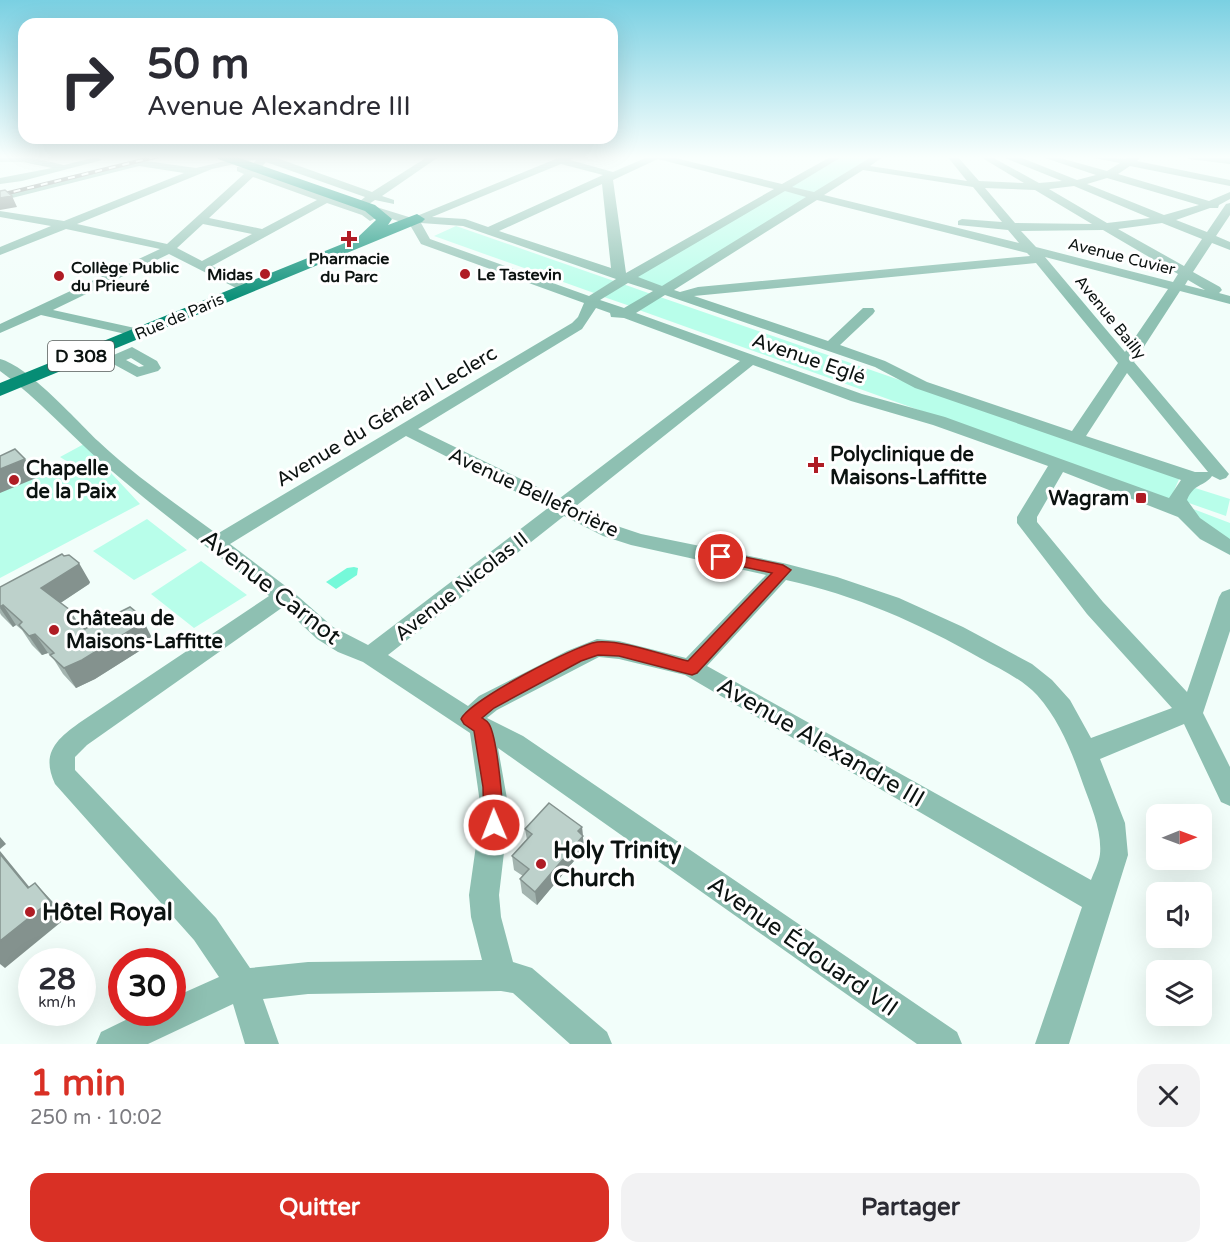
<!DOCTYPE html>
<html lang="fr">
<meta charset="utf-8">
<style>
:root{--surface:#fff;--page:#f2f2f3;--text:#2b2b33;--muted:#7c7c81;--accent:#d93025}
body{margin:0;font-family:"Varela Round",sans-serif;background:var(--page);color:var(--text);height:100vh;display:flex;flex-direction:column;font-size:22px;white-space:nowrap}
*{box-sizing:border-box;margin:0}
p{font-size:20px;color:var(--muted)}
.icon{flex:none;width:33px;height:33px;fill:none;stroke:currentColor;stroke-width:2;stroke-linecap:round;stroke-linejoin:round}
.map{position:relative;height:1044px;overflow:hidden}
.details{display:flex;flex-direction:column;background:var(--surface);flex:1}
.details>*{flex:none}
.guide{position:absolute;left:18px;top:18px;width:600px;height:126px;border-radius:18px;box-shadow:0 6px 24px #0002;background:#fff;color:var(--text);overflow:hidden}
.needle{width:39px;rotate:89deg}
.fabs{position:absolute;left:1146px;top:804px;display:grid;gap:12px}
.fabs a{display:grid;place-items:center;width:66px;height:66px;border-radius:12px;background:var(--surface);box-shadow:0 6px 24px #0002;font-size:30px}
.speed{position:absolute;left:18px;top:948px;display:flex;gap:12px;font-size:30px;font-weight:700;text-align:center}
.speed>*{display:grid;place-content:center;width:78px;height:78px;border-radius:50%;background:var(--surface);box-shadow:0 6px 24px #0002;line-height:1}
.speed small{font-size:15px;font-weight:400}
.speed .limit{border:9px solid #d22;background:#fff;color:#111}
.pin{position:absolute;display:grid;place-items:center;width:51px;height:51px;color:#fff;margin:-26px;border:3px solid #fff;border-radius:50%;box-shadow:0 2px 6px #0007}
.me{position:absolute;width:66px;margin:-33px;rotate:359deg;stroke-linejoin:round;filter:drop-shadow(0 0 4px #0008)}
.turn{display:flex;align-items:center;gap:21px;height:126px;padding:0 30px;font-size:27px}
.turn .icon{width:78px;height:78px;stroke-width:2.5}
.turn b{display:block;font-size:42px;line-height:51px}
.round{display:grid;place-items:center;flex:none;width:63px;height:63px;border-radius:18px;background:var(--page)}
.summary{display:flex;align-items:center;justify-content:space-between;height:102px;padding:0 30px}
h1{font-size:36px;font-weight:800;line-height:45px;color:var(--accent)}
.primary-button{display:flex;gap:12px;margin-top:auto;padding:12px 30px}
.primary-button a{flex:1;height:69px;border-radius:18px;background:var(--accent);color:#fff;font-size:24px;font-weight:800;line-height:69px;text-align:center}
.primary-button a+a{background:var(--page);color:var(--text)}
.map>svg:first-child{display:block}
.green{fill:#b8feea}
.water{fill:#75f9d9}
.lines{fill:none;stroke-linecap:round;stroke-linejoin:round}
.minor{fill:#8ec0b2;fill-rule:evenodd}
.major{fill:#068d75;fill-rule:evenodd}
.rail-casing{stroke:#6a7370;stroke-width:4}
.rail{stroke:#fff;stroke-width:2;stroke-dasharray:7;stroke-linecap:butt}
.wall{fill:#a3b4af}
.shaded-wall{fill:#84928e}
.building{fill:#bdd1cb;stroke:#84928e;stroke-width:1.5}
.route{fill:#d93025;stroke:#8d1f18;stroke-width:1.5}
.poi-dot{fill:#af1c24;stroke:#fff;stroke-width:2}
.labels{text-anchor:middle;stroke-width:6;stroke-linejoin:round;paint-order:stroke}
.far-street-label{font-size:16px;fill:#0c1311;stroke:#fff}
.far-poi-label{font-size:16px;font-weight:bold;fill:#0c1311;stroke:#fff;text-anchor:start}
.shield{fill:#fff;stroke:#555a58;stroke-width:1.5}
.shield-label{font-size:18px;font-weight:bold;fill:#0c1311}
.street-label{font-size:20px;fill:#0c1311;stroke:#fff}
.poi-label{font-size:20px;font-weight:bold;fill:#0c1311;stroke:#fff;text-anchor:start}
.near-street-label{font-size:24px;fill:#0c1311;stroke:#fff}
.near-poi-label{font-size:24px;font-weight:bold;fill:#0c1311;stroke:#fff;text-anchor:start}
</style>
<div class="map">
<svg width="1230" height="1044" viewBox="0 0 1230 1044">
<rect width="100%" height="100%" fill="#f2fefa"/>
<path class="green" d="M842,156H875L662,287L633,277Z
M456,226L614,281L594,293L434,236Z
M623,284L651,294L630,306L601,296Z
M660,297L1180,477L1170,500L639,310Z
M84,444L140,504L0,578V492L68,462L60,457Z
M1192,487L1230,499L1226,516L1186,502L1188,494Z
M1188,507L1230,523V543L1207,529Z
M147,519L187,550L134,580L93,551Z
M201,561L247,595L194,628L151,594Z"/>
<path class="water" d="M354,567L358,568L357,575L336,589L326,582L347,568Z"/>
<g class="lines">
<path class="minor" d="M0,156H23L64,165L97,157L102,160L22,181L0,184V178L52,168L23,162H0Z
M246,156H271L372,192L429,156H440L382,196L394,200V204L375,200L369,204H361L359,202L365,197L266,162L258,171L326,195L336,194V199L365,209L370,205L412,218L563,156H576L570,160L613,172L650,156H667L782,184L832,156H843L792,187L814,192L873,156H884L870,166L967,181L947,156H957L979,181L1024,183L979,156H990L1039,183L1062,181L1005,158L1004,156H1017L1077,180L1096,175L1039,156H1053L1107,171L1120,163L1094,158L1093,156L1126,159L1131,156H1142L1137,161L1230,180V186L1130,166L1118,174L1209,201L1230,192V199L1219,205L1218,208H1210L1176,220L1207,232L1226,204L1230,203V215L1216,236L1230,242V250L1212,243L1193,272L1220,287L1222,290L1219,293L1230,296V304L1180,291L1134,362L1229,474L1226,478L1220,480L1212,476C1204,487 1194,483 1187,500L1200,518L1230,539V555L1200,539L1178,517L1063,472L1037,517V522L1103,602L1187,692L1219,597L1222,592L1230,589V631L1203,713L1230,767V806L1221,802L1184,724L1100,759L1125,823L1128,855L1069,1044H1035L1082,907L685,675L619,659L599,657L497,710L487,718L523,736L957,1032L962,1044H917L498,748L509,810L499,895L501,917L513,962L532,968L607,1032L612,1044H570L513,993L501,991L308,994L263,999L279,1044H245L233,1004L148,1044H96L101,1032L142,1012H172V998L219,977L194,940L55,784C40,752 58,738 82,721L269,596C215,552 159,512 106,466C70,435 39,399 0,371V359C28,366 76,420 98,441C134,475 176,504 217,534L572,323L578,317L584,303L421,244L410,225L371,212L376,218L370,221L362,215L327,203L212,266L252,285L254,288L252,291H242L169,254L53,310L144,330L146,333L144,336L139,337L41,315L0,333V324L160,249L66,229L0,255V247L51,226L0,217V211L64,221L184,173L139,166L0,201V195L139,160L196,168ZM257,159L249,168L237,167V171L244,174L167,244L77,224L212,169ZM658,159L774,189L626,273L613,180ZM561,164L603,175L488,227L465,219L432,217ZM863,170L973,187L1002,222L962,219L958,221V225L1008,230L1019,243L824,195ZM253,177L317,200L262,229L209,218ZM1107,178L1199,205L1164,215L1087,184ZM602,184L611,268L499,231ZM1074,186L1150,218L1107,223L1049,189ZM985,188L1035,190L1092,224L1015,223ZM785,191L806,197L662,286L638,277ZM817,200L1027,253L1030,256L698,287L680,292L674,290ZM421,223L463,226L616,279L589,296L430,239ZM1162,223L1202,239L1184,266L1118,229ZM203,224L252,234L202,261L177,248ZM1103,230L1178,274L1173,282L1036,247L1021,231ZM1045,257L1168,289L1125,352ZM1036,263L1118,363L1072,431L927,382L885,361L840,345L873,314L875,311L873,308H863L828,341L694,296ZM1188,280L1205,290L1185,285ZM628,283L653,291L624,308L600,300ZM665,295L875,367L915,388L1181,480L1169,498L945,417L862,394L636,313ZM596,308L610,313L611,317L624,318L740,361L560,498L418,429L582,329ZM753,365L851,401L933,425L1048,466L1017,517V523L1087,614L1172,708L1091,738L1070,700L1052,680L1032,664L963,627L899,598L837,577L783,563L641,534L617,526L576,506ZM1127,373L1208,472H1195L1086,436ZM406,436L548,508L368,645L333,627L292,591L230,544ZM564,516L603,536L631,545L766,575L686,658L619,641L597,639L567,651L479,696L468,706L388,655ZM786,580C855,595 919,623 980,658C1000,669 1022,679 1037,695C1060,721 1072,752 1083,784C1091,806 1102,830 1100,854C1099,863 1094,872 1091,880L707,666ZM283,607L317,639L338,652L363,662L470,733L481,810L469,895L471,917L482,960L308,962L250,968L216,918L75,770V757L87,745Z
M1184,156L1230,158V164L1189,159Z
M132,347L157,361L161,368L158,371L137,377L106,360L109,357ZM131,358L144,366L139,367L126,360Z"/>
<path class="major" d="M217,156H234L375,205L392,219L388,225L417,214L425,219L422,222L0,396V383L357,238L376,220L365,211L218,159Z"/>
<defs>
<path id="rail" d="M0,195L159,156"/>
</defs>
<use href="#rail" class="rail-casing"/>
<use href="#rail" class="rail"/>
</g>
<path class="wall" d="M90,582L89,584L60,603L70,610L78,623L85,629L108,618L151,636L150,638L152,643L95,679L76,688L63,674L53,658L48,653L42,655L32,645L22,630L16,625L13,627L1,615L0,613V587Z
M582,827L584,849L537,905L522,893L520,879L523,876L514,870L512,856L527,840L525,829Z"/>
<path class="shaded-wall" d="M12,196L17,207L0,210V198Z
M25,459L36,478L0,493V469Z
M79,563L90,582L89,584L53,608L41,588Z
M3,605L16,625L13,627L0,608Z
M70,610L82,629L68,614Z
M141,616L151,636L150,638L152,643L95,679L76,688L64,668L139,619Z
M35,634L48,653L42,655L29,636Z
M582,827L584,849L537,905L535,892Z
M0,837L6,844L0,849Z
M0,851L44,905L35,883L51,900L66,918L5,968L0,964V941L28,888L0,854Z"/>
<path class="building" d="M5,190L12,196L0,198V191Z
M15,449L25,459L0,469V456Z
M62,554L64,556L69,555L79,563L78,565L41,588L70,610L68,614L85,629L106,616L108,618L130,607L141,616L139,619L142,623L82,660L64,668L50,655L54,653L35,634L29,636L19,625L22,622L3,605L0,607V587Z
M549,803L582,827L578,831L583,836L535,892L520,879L529,869L512,856L532,834L525,829Z
M0,854L28,888L35,883L50,901L0,941Z"/>
<linearGradient id="sky" x2="0" y2="1"><stop stop-color="#7ad0e2"/><stop offset="0.52" stop-color="#f9fffd"/><stop offset="1" stop-color="#f9fffd" stop-opacity="0"/></linearGradient>
<rect width="1230" height="302" fill="url(#sky)"/>
<path class="route" d="M721,552L783,565L791,570L697,673L692,675L619,656L598,655L581,661L494,708L482,718C485,720 488,721 489,724C497,737 506,818 501,832L494,834L487,832L484,825L483,787L474,731L464,724L461,719C470,700 576,645 597,642C624,640 662,655 688,661L772,573L716,561L714,557Z"/>
<g class="poi-dot">
<path d="M346 230h6v6h6v6h-6v6h-6v-6h-6v-6h6z"/>
<circle cx="265" cy="274" r="6"/>
<circle cx="465" cy="274" r="6"/>
<circle cx="59" cy="276" r="6"/>
<path d="M813 456h6v6h6v6h-6v6h-6v-6h-6v-6h6z"/>
<circle cx="14" cy="480" r="6"/>
<rect x="1135" y="492" width="12" height="12" rx="3"/>
<circle cx="54" cy="630" r="6"/>
<circle cx="541" cy="864" r="6"/>
<circle cx="30" cy="912" r="6"/>
</g>
<g class="labels">
<g class="far-street-label">
<text transform="translate(1122 256) rotate(14)" y="6">Avenue Cuvier</text>
<text transform="translate(179 316) rotate(-23)" y="6">Rue de Paris</text>
<text transform="translate(1111 317) rotate(51)" y="6">Avenue Bailly</text>
</g>
<g class="far-poi-label">
<text x="349" y="264" text-anchor="middle">Pharmacie<tspan x="349" dy="18">du Parc</tspan></text>
<text x="71" y="273">Collège Public<tspan x="71" dy="18">du Prieuré</tspan></text>
<text x="253" y="280" text-anchor="end">Midas</text>
<text x="477" y="280">Le Tastevin</text>
</g>
<rect class="shield" x="48" y="341" width="66" height="30" rx="4.5"/>
<g class="shield-label">
<text x="81" y="362">D 308</text>
</g>
<g class="street-label">
<text transform="translate(809 358) rotate(19)" y="7">Avenue Eglé</text>
<text transform="translate(386 416) rotate(-31)" y="7">Avenue du Général Leclerc</text>
<text transform="translate(534 492) rotate(25)" y="7">Avenue Belleforière</text>
<text transform="translate(461 586) rotate(-38)" y="7">Avenue Nicolas II</text>
</g>
<g class="poi-label">
<text x="830" y="461">Polyclinique de<tspan x="830" dy="23">Maisons-Laffitte</tspan></text>
<text x="26" y="475">Chapelle<tspan x="26" dy="23">de la Paix</tspan></text>
<text x="1129" y="505" text-anchor="end">Wagram</text>
<text x="66" y="625">Château de<tspan x="66" dy="23">Maisons-Laffitte</tspan></text>
</g>
<g class="near-street-label">
<text transform="translate(271 587) rotate(38)" y="8">Avenue Carnot</text>
<text transform="translate(821 742) rotate(30)" y="8">Avenue Alexandre III</text>
<text transform="translate(803 946) rotate(35)" y="8">Avenue Édouard VII</text>
</g>
<g class="near-poi-label">
<text x="553" y="858">Holy Trinity<tspan x="553" dy="28">Church</tspan></text>
<text x="42" y="920">Hôtel Royal</text>
</g>
</g>
</svg>
<div class="fabs">
<a><svg class="needle" viewBox="-14 -14 28 28"><path d="M0-13l5 13h-10z" fill="#e53935"/><path d="M0 13l5-13h-10z" fill="#7c7c81"/></svg></a>
<a><svg class="icon" aria-label="sound" viewBox="0 0 24 24"><path d="M4 9h4l5-4v14l-5-4H4zM17 9q2 3 0 6"/></svg></a>
<a><svg class="icon" aria-label="layers" viewBox="0 0 24 24"><path d="M12 4l9 5-9 5-9-5zM3 14l9 5 9-5"/></svg></a>
</div>
<div class="speed"><div>28<small>km/h</small></div><div class="limit">30</div></div>
<div class="pin" style="left:721px;top:557px;background:#d93025"><svg class="icon" aria-label="arrive" viewBox="0 0 24 24"><path d="M6 21V4h12l-3 4 3 4H6"/></svg></div>
<svg class="me" style="left:494px;top:825px" viewBox="-20 -20 40 40"><circle r="17" fill="#d93025" stroke="#fff" stroke-width="3"/><path d="M0-11L8 9 0 5-8 9z" fill="#fff"/></svg>
<div class="guide">
<div class="turn"><svg class="icon" aria-label="right" viewBox="0 0 24 24"><path d="M7 20v-9h11M14 6l5 5-5 5"/></svg><div><b>50 m</b>Avenue Alexandre III</div></div>
</div>
</div>
<section class="details">
<div class="summary"><div><h1>1 min</h1><p>250 m · 10:02</p></div><a class="round"><svg class="icon" aria-label="close" viewBox="0 0 24 24"><path d="M6 6l12 12M18 6L6 18"/></svg></a></div>
<div class="primary-button"><a>Quitter</a><a>Partager</a></div>
</section>
